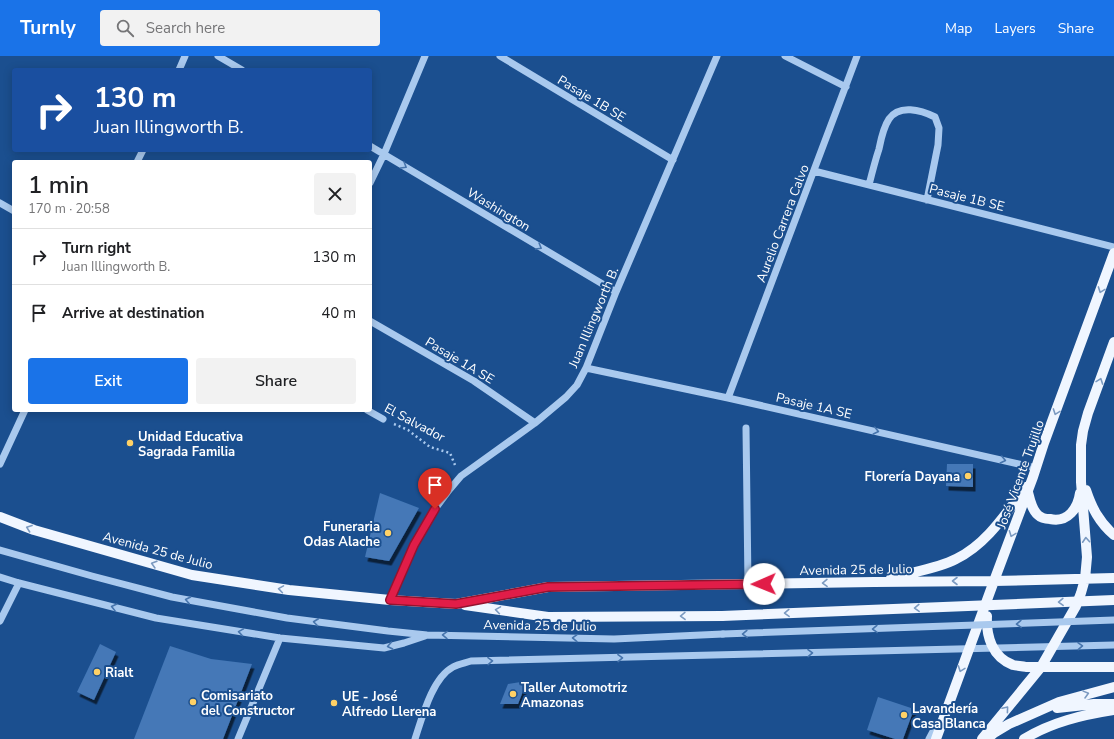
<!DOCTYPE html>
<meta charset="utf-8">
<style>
:root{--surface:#fff;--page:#f2f2f2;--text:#202124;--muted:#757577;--line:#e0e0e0;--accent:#1a73e8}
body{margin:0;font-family:"Nunito Sans",sans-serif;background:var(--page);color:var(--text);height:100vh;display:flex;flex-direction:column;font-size:15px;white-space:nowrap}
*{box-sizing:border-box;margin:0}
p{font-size:13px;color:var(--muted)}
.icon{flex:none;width:22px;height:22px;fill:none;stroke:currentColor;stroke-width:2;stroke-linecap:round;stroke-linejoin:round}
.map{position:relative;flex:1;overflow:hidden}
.panel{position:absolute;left:12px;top:104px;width:360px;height:252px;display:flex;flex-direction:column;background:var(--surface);border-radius:4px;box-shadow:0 2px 10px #0003}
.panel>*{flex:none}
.guide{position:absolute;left:12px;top:12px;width:360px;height:84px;border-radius:4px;box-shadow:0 2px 10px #0003;background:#1a4fa0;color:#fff;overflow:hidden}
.pin{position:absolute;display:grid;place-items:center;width:34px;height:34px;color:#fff;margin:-41px -17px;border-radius:50% 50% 50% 0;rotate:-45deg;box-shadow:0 0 4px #0007}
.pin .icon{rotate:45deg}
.me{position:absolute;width:44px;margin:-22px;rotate:269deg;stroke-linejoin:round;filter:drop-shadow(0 0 3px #0008)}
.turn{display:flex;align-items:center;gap:14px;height:84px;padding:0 16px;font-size:18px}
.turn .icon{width:52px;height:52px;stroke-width:2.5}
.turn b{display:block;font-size:28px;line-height:34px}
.round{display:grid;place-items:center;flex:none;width:42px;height:42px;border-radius:4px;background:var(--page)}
.headline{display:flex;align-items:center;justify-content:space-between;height:68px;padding:0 16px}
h1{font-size:24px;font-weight:600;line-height:30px}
.button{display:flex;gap:8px;margin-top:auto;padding:8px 16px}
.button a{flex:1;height:46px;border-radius:4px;background:var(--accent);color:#fff;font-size:16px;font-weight:600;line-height:46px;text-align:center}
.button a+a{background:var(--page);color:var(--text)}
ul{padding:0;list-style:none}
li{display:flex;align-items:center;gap:12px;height:56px;padding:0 16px;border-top:1px solid var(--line)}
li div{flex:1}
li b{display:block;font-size:15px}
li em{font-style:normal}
header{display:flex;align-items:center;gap:24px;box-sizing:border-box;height:56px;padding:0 20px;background:var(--accent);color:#fff}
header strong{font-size:19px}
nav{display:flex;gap:22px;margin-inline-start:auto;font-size:14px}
.search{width:280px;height:36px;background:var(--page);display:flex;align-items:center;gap:10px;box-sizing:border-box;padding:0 14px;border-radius:4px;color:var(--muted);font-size:15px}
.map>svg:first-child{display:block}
.building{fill:#4478b7;filter:url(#shadow)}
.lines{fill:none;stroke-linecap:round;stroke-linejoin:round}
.path{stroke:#a9c9ee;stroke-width:2.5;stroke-dasharray:2 3;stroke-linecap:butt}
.minor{stroke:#a9c9ee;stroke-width:7}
.major{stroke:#f0f6ff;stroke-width:10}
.minor-bridge{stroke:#a9c9ee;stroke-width:7}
.major-bridge{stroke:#f0f6ff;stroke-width:10}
.oneway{stroke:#4674ac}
.oneway2{stroke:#7b9ac1}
.route-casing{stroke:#92132f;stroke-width:10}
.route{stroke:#e11d48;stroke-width:7}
.poi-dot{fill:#ffd166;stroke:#1b4f8f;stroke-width:1.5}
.labels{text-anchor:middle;stroke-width:4;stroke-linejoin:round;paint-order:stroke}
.street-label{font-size:13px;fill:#fff;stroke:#1b4f8f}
.poi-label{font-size:13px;font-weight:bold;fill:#fff;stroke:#1b4f8f;text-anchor:start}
</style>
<header>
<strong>Turnly</strong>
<div class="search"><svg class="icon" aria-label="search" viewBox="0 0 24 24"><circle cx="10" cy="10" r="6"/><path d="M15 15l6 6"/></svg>Search here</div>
<nav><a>Map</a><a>Layers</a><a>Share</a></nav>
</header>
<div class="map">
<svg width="1114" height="683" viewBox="0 0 1114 683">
<defs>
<filter id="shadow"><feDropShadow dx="2.5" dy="4.5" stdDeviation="0" flood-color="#0009"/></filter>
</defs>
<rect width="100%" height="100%" fill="#1b4f8f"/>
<path class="building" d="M947,408H973V431L946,430Z
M380,437L419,452L389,505L365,501Z
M100,588L116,596L94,644L77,636Z
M170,590L211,603L252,608L223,683H134Z
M527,625L518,648H500L508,628Z
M878,641L914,653L903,683H895L867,674Z"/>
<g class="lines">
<path class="path" d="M394,368L408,374L430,391L450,397L455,409"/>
<path class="minor" d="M218,0L242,14
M500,0L673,104
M785,0L846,31
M179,14L185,0
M370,90L616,236
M137,106L143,94
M814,115L1114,191
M370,127L384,98L425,0
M869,129C872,117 875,105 879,93C881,83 883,72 889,63C899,48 921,54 935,61L939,72L938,89L927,144
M0,147L14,155
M370,265L474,325L535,367
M586,312L728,342L1036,412
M728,342L857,0
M367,354L383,363
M746,372L748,528
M0,408L25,354
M0,494L92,520L172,541L287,562L388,575L427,579L614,583L723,578
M0,521L19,527L156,562L280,582L384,592L404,587L425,580
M390,544L414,489L435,453L450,433L461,420L535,367L566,341L577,329L586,312L616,236L717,0
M0,565L19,527
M238,683L280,582
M415,683C422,662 432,622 453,611C458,608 465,607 471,605L1114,589
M929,683L937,668"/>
<path class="major" d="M1086,434C1092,452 1099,466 1114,479
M1028,436C1030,444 1032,454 1038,459C1041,462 1047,463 1050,463C1068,467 1078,452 1080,437
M0,461L34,474L192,519L289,534L390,544L456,548L548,531L874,526L994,525L1114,522
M891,522C911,516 937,513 956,503C987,488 1006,457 1026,431
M465,549L548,561L722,560
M987,560C986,580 992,601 1013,609C1017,610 1022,610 1026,611H1114
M1057,652L1094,648H1114
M936,683L994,525L1033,421L1044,387L1114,197
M982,683L1041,611L1076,550L1081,537L1085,523L1087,501L1081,426V389L1083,375L1088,357L1114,286
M987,683L994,677L1009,668L1059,646L1114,631
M1024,683C1052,666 1082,659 1114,654"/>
<path class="minor-bridge" d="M723,578L1114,564"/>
<path class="major-bridge" d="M722,560L1114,544"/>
</g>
<defs><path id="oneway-chevron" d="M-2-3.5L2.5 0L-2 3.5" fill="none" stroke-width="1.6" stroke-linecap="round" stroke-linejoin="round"/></defs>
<g class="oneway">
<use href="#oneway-chevron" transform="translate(404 110) rotate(31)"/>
<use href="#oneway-chevron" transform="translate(539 191) rotate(31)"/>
<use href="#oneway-chevron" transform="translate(876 375) rotate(13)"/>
<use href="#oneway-chevron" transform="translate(1003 404) rotate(13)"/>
<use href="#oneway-chevron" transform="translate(188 544) rotate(-169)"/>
<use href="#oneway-chevron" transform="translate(114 551) rotate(-166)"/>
<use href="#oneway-chevron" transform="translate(316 566) rotate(-173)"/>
<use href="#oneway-chevron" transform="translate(1019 568) rotate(178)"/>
<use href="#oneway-chevron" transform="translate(875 573) rotate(178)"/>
<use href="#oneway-chevron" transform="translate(241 576) rotate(-171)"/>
<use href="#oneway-chevron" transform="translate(745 578) rotate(178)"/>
<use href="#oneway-chevron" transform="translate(445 579) rotate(-179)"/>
<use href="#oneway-chevron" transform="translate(575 582) rotate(-179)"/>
<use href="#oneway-chevron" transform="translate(390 590) rotate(169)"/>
<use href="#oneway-chevron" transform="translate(1080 590) rotate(-2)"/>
<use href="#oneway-chevron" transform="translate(810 597) rotate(-1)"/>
<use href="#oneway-chevron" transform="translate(620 602) rotate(-1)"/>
<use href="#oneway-chevron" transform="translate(490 605) rotate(-1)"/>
</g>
<g class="oneway2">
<use href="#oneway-chevron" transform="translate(1101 234) rotate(110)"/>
<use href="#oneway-chevron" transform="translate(1100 325) rotate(-70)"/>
<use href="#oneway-chevron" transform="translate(1056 356) rotate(110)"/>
<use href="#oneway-chevron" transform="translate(29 472) rotate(-160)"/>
<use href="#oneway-chevron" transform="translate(1012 478) rotate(111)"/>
<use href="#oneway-chevron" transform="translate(1086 484) rotate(-94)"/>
<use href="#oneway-chevron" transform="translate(154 508) rotate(-164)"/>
<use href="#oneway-chevron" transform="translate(955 525) rotate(180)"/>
<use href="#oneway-chevron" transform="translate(825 527) rotate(179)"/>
<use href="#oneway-chevron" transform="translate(281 533) rotate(-171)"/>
<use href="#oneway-chevron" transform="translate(1061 546) rotate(178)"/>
<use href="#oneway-chevron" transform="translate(917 552) rotate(178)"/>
<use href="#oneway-chevron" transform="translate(498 554) rotate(-171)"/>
<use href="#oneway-chevron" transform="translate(787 557) rotate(178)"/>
<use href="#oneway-chevron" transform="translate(683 560) rotate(179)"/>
<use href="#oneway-chevron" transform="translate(961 613) rotate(110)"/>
<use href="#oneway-chevron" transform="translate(1086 638) rotate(-15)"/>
<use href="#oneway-chevron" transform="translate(1006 653) rotate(-50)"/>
</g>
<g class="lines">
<defs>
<path id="route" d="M435,453L414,489L390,544L456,548L548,531L764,528"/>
</defs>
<use href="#route" class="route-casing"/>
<use href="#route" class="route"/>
</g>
<g class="poi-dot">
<circle cx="130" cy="387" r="4"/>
<circle cx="968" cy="420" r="4"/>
<circle cx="388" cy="477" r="4"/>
<circle cx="97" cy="616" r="4"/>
<circle cx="513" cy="638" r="4"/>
<circle cx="193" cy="646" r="4"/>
<circle cx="334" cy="647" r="4"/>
<circle cx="904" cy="659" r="4"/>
</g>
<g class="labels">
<g class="street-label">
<text transform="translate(592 42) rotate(31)" y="5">Pasaje 1B SE</text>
<text transform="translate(967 141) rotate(14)" y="5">Pasaje 1B SE</text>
<text transform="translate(499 153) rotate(31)" y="5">Washington</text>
<text transform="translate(782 167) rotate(-69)" y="5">Aurelio Carrera Calvo</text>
<text transform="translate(593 261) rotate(-67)" y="5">Juan Illingworth B.</text>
<text transform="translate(460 304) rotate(31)" y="5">Pasaje 1A SE</text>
<text transform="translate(814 349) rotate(13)" y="5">Pasaje 1A SE</text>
<text transform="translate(415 366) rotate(28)" y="5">El Salvador</text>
<text transform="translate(1020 418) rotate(-70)" y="5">José Vicente Trujillo</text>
<text transform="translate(158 494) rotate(15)" y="5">Avenida 25 de Julio</text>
<text transform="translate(856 513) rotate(-1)" y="5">Avenida 25 de Julio</text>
<text transform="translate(540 569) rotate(1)" y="5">Avenida 25 de Julio</text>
</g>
<g class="poi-label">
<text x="138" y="385">Unidad Educativa<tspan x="138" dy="15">Sagrada Familia</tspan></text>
<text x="960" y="425" text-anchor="end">Florería Dayana</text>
<text x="380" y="475" text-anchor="end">Funeraria<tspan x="380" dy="15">Odas Alache</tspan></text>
<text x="105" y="621">Rialt</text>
<text x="521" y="636">Taller Automotriz<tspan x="521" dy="15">Amazonas</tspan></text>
<text x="201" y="644">Comisariato<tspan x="201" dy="15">del Constructor</tspan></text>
<text x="342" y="645">UE - José<tspan x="342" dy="15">Alfredo Llerena</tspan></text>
<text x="912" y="657">Lavandería<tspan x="912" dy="15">Casa Blanca</tspan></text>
</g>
</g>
</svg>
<div class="pin" style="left:435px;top:453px;background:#d93025"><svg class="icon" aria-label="arrive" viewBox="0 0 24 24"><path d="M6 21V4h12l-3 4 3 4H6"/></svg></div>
<svg class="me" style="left:764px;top:528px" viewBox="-20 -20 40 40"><circle r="19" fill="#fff"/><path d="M0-13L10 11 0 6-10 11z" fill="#e11d48"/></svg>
<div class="guide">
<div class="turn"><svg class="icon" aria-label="right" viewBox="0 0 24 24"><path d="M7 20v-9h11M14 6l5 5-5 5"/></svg><div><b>130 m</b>Juan Illingworth B.</div></div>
</div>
<section class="panel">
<div class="headline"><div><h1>1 min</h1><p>170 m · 20:58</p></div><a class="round"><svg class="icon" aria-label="close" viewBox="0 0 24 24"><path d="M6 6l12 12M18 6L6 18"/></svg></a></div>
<ul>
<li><svg class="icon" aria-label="right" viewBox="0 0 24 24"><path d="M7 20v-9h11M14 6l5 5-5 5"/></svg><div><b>Turn right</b><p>Juan Illingworth B.</p></div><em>130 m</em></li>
<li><svg class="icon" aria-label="arrive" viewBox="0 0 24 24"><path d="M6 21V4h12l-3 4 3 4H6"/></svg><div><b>Arrive at destination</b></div><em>40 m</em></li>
</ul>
<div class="button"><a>Exit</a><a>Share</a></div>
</section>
</div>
